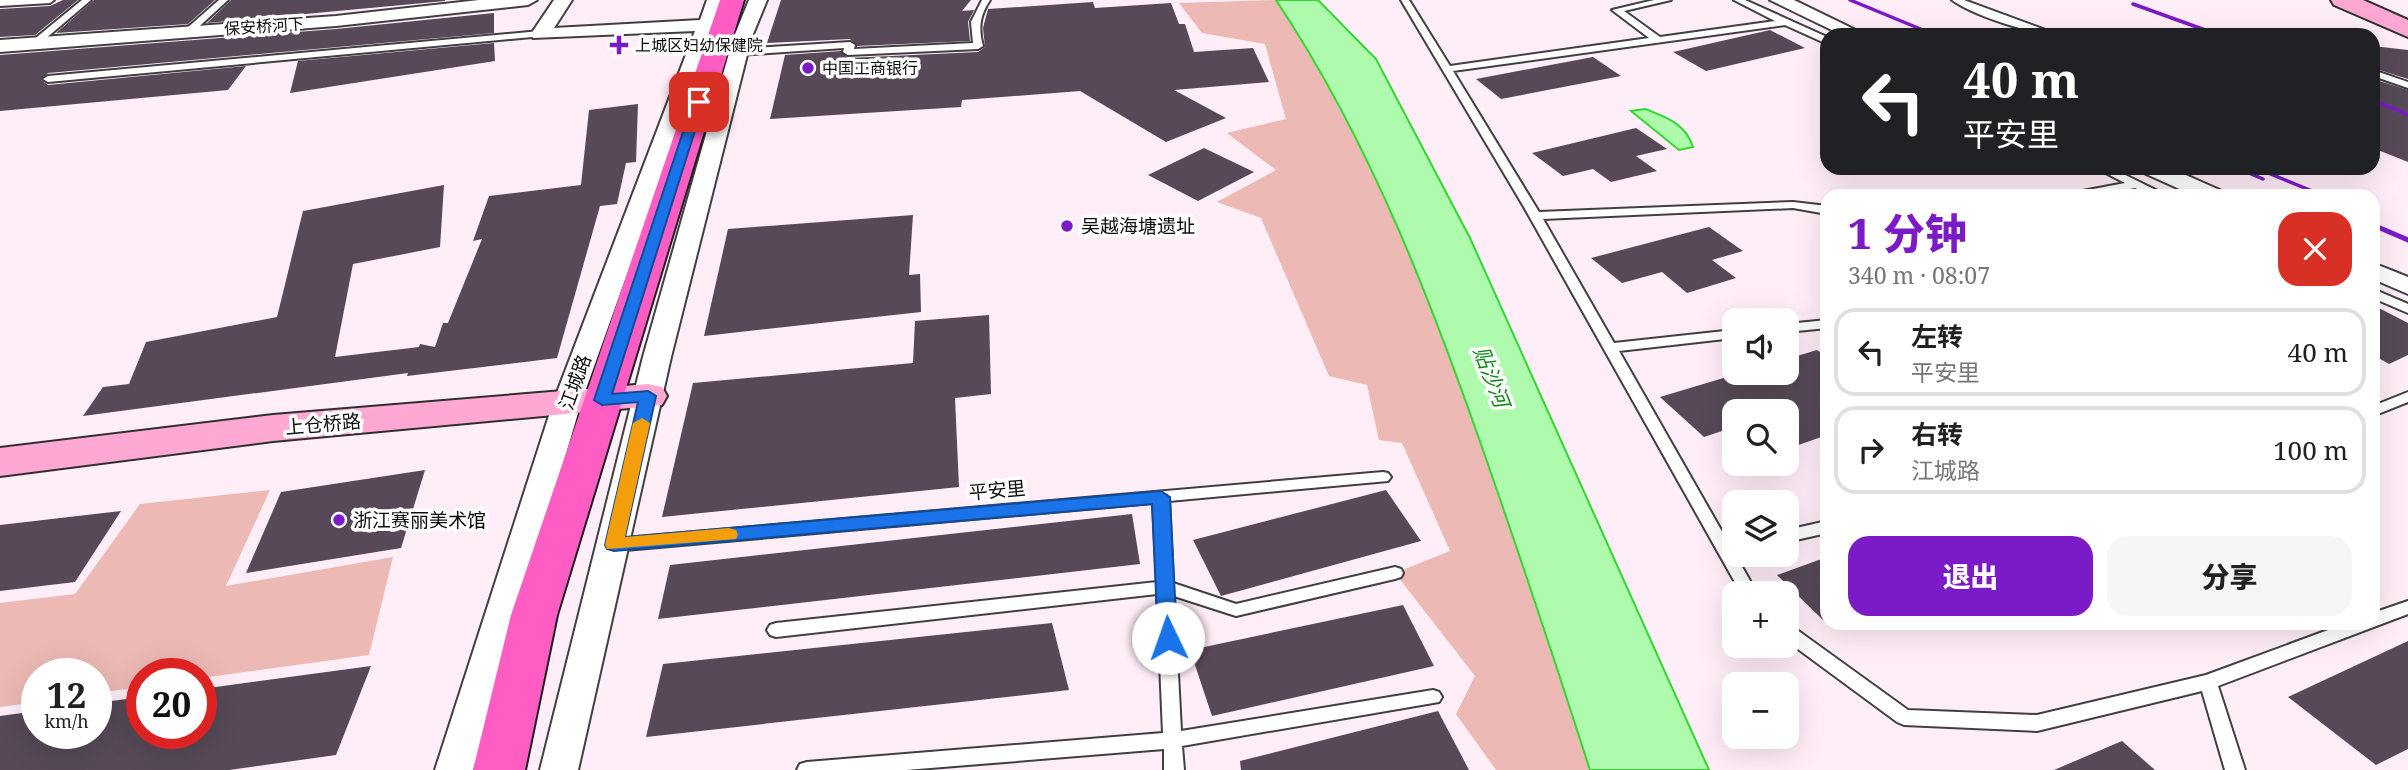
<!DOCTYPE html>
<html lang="zh">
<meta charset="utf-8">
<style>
:root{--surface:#fff;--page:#f6f6f6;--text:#202124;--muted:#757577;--line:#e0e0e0;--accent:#7b1bc7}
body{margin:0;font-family:"Noto Serif","Noto Sans SC",serif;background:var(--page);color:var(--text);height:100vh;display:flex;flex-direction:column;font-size:26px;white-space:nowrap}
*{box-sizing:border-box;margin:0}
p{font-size:23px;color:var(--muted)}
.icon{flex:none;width:38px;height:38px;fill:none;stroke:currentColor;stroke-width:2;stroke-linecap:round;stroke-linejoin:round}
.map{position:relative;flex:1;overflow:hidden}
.side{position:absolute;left:1820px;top:189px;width:560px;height:441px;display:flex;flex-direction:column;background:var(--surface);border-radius:21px;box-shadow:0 7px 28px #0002}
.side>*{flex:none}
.guide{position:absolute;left:1820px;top:28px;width:560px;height:147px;border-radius:21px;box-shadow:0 7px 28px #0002;background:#202124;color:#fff;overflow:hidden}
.buttons{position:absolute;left:1722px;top:308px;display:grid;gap:14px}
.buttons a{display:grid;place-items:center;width:77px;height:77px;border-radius:14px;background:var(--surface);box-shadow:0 7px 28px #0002;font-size:35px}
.speed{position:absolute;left:21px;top:658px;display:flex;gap:14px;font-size:35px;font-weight:700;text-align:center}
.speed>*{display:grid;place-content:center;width:91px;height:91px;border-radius:50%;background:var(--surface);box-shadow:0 7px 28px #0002;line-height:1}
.speed small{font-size:18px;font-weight:400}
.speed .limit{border:10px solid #d22;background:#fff;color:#111}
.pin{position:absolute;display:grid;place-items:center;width:60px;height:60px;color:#fff;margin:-30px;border-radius:14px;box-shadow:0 4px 10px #0006}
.me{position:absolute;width:77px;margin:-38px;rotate:357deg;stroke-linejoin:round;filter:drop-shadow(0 0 5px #0008)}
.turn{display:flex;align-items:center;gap:24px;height:147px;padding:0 28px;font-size:32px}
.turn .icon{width:91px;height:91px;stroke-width:2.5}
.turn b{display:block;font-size:49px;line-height:60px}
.round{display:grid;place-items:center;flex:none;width:74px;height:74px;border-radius:21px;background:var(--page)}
.headline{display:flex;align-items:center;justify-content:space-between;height:119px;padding:0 28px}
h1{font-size:42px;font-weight:800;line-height:52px;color:var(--accent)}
.button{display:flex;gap:14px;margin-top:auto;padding:14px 28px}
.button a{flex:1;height:80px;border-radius:21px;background:var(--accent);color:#fff;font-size:28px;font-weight:800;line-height:80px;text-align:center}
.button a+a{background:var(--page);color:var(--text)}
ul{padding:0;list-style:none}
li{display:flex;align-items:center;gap:21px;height:88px;margin:0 14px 10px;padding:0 14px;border:4px solid var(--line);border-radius:21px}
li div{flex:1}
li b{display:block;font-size:26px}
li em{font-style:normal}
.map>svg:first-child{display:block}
.green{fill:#ecb9b4}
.water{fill:#affbae;stroke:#30d730;stroke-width:2}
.building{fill:#574957}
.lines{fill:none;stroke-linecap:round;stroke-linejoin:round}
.lane-casing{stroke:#404040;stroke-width:4}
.street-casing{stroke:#404040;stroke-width:4}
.secondary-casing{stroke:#2f2f2f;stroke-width:4}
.primary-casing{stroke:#1e1e1e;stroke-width:4}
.lane{fill:#fff;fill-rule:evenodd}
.street{fill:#fff;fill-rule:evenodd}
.secondary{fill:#ffa8d4;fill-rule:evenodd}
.primary{fill:#ff5dc4;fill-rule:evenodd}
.rail-far1{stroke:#7b1bc7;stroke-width:3.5}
.rail{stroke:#7b1bc7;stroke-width:5}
.route{fill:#1a73e8;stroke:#114b97;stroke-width:2}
.slow{fill:#f59e0b}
.poi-dot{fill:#7b1bc7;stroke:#fff;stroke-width:2.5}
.labels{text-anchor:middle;stroke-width:7;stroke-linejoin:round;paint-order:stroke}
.far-street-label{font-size:16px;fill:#0d0d0d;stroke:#fff}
.far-poi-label{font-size:16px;fill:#0d0d0d;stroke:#fff;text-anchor:start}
.poi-label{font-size:19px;fill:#0d0d0d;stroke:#fff;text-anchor:start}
.street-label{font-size:19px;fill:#0d0d0d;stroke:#fff}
.water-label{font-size:21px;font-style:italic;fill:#0e8a13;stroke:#fff}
</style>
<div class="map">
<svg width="2408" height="770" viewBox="0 0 2408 770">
<rect width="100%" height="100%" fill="#ffedf8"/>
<path class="green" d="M1276,0C1426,233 1506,508 1590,770H1496L1456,714L1475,676L1395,573L1450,551L1402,443L1379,440L1367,385L1329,376L1261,218L1217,202L1276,170L1227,133L1286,119L1265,44L1202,33L1179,3Z
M270,490L226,586L393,557L369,655L201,678V674H142V687L96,693V674H37V702L0,707V603L75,594L140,504Z"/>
<path class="water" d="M1276,0H1318L1376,59L1470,238L1709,770H1590C1558,670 1525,571 1491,473C1434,308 1373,146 1276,0Z
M1645,109C1666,117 1686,124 1693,147L1679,150L1631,111Z"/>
<path class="building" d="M63,0H78L35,35L0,37V9L50,6Z
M94,0H215L188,24L56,33Z
M231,0H445V1L207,23Z
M781,0H971L962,11L974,10L968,22L970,41L857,46L850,39L767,43Z
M1093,2L1095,8L1171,3L1179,24H1185L1194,52L1253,48L1269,82L1174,90L1226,118L1166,142L1080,91L962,100L961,107L770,119L785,55L841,51L848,58L978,52L985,47L983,28L988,9Z
M494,13V33L48,73L41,80L48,85L246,66L228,90L0,111V55L336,29Z
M1770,30L1805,48L1706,71L1673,52Z
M494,43L495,61L290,93L298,61Z
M2373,46L2408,50V79L2373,68Z
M1593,57L1621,76L1501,99L1476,79Z
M2373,79L2408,90V162L2373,148Z
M638,104L636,162L626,163L617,204L600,206L557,358L407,376L408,373L83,416L103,387L129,384L146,342L277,317L303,211L444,185L440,247L353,264L335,357L419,347L420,344L435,347L443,323H448L482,239L473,241L489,196L581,185L589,110Z
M1636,128L1667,149L1636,156L1657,171L1611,182L1593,169L1563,176L1532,153Z
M1204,148L1254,172L1198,201L1148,175Z
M913,215L909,275L920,274L921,312L704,336L728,229Z
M1709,227L1743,251L1712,260L1736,278L1687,293L1662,272L1622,283L1591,258Z
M2373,305L2408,323V355L2389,364L2373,355Z
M989,315L991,394L955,398L959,487L662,517L693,383L913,363L915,321Z
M1817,350L1827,357V435L1787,449V411H1734V427L1704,437L1660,397L1740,373H1787V359Z
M425,470L401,548L246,573L281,492Z
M1386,490L1421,541L1221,596L1193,540Z
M121,511L75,582L0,591V525Z
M1132,514L1140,564L658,619L670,565Z
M1827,557V624L1777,575Z
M1403,605L1434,666L1212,716L1190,650Z
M1052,623L1069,690L646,737L663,664Z
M2408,641V749L2376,765L2288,697Z
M371,666L336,755L229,770H0V716L37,711V733H96V703L142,697V733H201V689Z
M1438,711L1469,770H1241L1240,761Z
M2122,741L2155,770H2054Z"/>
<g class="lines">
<defs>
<path id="lane" d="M0,0H54L50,3L0,6Z
M82,0H91L38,45H32V41Z
M219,0H228L192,33H186V29Z
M982,0H990C980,15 978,28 983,46L978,49L848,55L843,52L844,48L739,55L734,52L739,49L850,42L855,45L854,49L973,43L971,22Z
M1401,0H1409L1450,66L1649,38L1612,10L1654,0H1671L1624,11L1660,37L1775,21L1734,0H1745L1827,37V44L1785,25L1453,71L1539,212L1793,202L1827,206V214L1793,208L1543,219L1614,343L1734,330V338L1619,351L1757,593H1741L1524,207Z
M1952,0H1964L2059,35C2033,35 1972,15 1952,0Z
M540,31L545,34L543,36L48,82L43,79L48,76Z
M2373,70L2408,82V88L2373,76Z
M2096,168H2111L2168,196H2153L2135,188L2091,196H2066L2072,193L2125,183Z
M2373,289L2408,304V313L2373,298Z
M1827,320V328L1787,332V324Z
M2408,392V402L2373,416V406Z
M1383,472L1388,473L1391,477L1388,481L1169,501L1173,583L1236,604L1395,567L1401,569L1403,573L1401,577L1395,579L1236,616L1174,596L1181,731L1433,690L1439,692L1442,697L1439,702L1182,746L1184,770H1164V749L906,770H797L800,764L807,762L1163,733L1157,594L776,637L770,635L767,630L770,625L776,623L1157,582L1153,503L614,551L608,549L606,545L608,541L614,539Z
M1827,521V533L1787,542V530Z
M2408,601V614L2218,686L2245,770H2225L2202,691L2037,731L1904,725L1897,722L1787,641V625L1793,627L1908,710L2037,715L2206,675L2347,623H2373V613Z"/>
<path id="street" d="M479,0H537L528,5L336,26L0,52V40L336,16Z
M554,0H572L554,28L700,20L707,0H725L581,403L473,770H435L553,403L695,31L533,38L531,34Z
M749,0H767L751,39L671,357L578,770H540L643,357L733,39Z
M1770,0H1794L1866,35H1842Z
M2141,168H2170L2222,191L2225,196H2195L2144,173Z
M2373,263L2408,277V294L2373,279Z"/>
<path id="secondary" d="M2331,0H2363L2408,20V37L2334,5Z
M648,384L662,387L667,396L662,405L273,441L0,476V448L273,415Z"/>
<path id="primary" d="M720,0H744L557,615L525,770H473L511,615Z"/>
</defs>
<use href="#lane" class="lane-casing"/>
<use href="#street" class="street-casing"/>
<use href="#secondary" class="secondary-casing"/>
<use href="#primary" class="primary-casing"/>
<use href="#lane" class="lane"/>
<use href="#street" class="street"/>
<use href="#secondary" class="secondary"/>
<use href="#primary" class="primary"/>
<path class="rail-far1" d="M1850,0L1935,35
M2133,4L2219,35
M2373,100L2408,115
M2237,168L2263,179
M2256,168L2322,195"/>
<path class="rail" d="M2318,194L2323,196
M2373,225L2408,240"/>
</g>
<path class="route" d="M699,98L704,102L612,394L648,391L656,396L625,537L1161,491L1170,497L1177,638L1175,643H1161L1158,638L1152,504L614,551L607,549L605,545L638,402L602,405L594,400L693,102Z"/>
<path class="slow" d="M642,418L650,423L625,537L729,528L736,530L738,535L736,539L607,549L605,545L633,423Z"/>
<g class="poi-dot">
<path d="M615.5 34.5h7v7h7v7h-7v7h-7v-7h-7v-7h7z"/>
<circle cx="808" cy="68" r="7"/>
<circle cx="1067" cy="226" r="7"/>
<circle cx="339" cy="520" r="7"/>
</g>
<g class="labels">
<g class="far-street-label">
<text transform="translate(264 26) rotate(-4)" y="6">保安桥河下</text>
</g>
<g class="far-poi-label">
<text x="635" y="51">上城区妇幼保健院</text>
<text x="822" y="74">中国工商银行</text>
</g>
<g class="poi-label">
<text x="1081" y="233">吴越海塘遗址</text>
<text x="353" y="527">浙江赛丽美术馆</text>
</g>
<g class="street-label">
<text transform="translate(575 382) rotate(-70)" y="7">江城路</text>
<text transform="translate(323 424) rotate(-5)" y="7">上仓桥路</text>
<text transform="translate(997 490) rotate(-5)" y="7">平安里</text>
</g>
<g class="water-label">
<text transform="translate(1491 377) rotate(69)" y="7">贴沙河</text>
</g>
</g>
</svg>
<div class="buttons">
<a><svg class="icon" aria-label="sound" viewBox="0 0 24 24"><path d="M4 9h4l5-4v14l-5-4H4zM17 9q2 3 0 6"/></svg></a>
<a><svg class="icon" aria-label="search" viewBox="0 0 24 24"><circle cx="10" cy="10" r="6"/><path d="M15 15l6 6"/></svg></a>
<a><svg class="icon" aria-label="layers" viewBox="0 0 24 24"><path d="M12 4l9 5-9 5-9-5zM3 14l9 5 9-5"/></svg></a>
<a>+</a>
<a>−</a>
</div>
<div class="speed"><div>12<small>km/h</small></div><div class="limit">20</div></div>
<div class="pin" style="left:699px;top:102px;background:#d93025"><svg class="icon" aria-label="arrive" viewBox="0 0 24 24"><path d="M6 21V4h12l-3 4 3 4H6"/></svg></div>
<svg class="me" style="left:1168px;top:638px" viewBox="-20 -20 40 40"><circle r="19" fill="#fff"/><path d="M0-13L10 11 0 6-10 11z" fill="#1a73e8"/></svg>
<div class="guide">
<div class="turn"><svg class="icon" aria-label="left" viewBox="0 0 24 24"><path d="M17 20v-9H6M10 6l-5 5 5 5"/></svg><div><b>40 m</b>平安里</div></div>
</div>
<section class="side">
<div class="headline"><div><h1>1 分钟</h1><p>340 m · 08:07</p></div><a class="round" style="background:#d93025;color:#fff"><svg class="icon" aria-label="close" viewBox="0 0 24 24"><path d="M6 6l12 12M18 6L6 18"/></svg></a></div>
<ul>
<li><svg class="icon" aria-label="left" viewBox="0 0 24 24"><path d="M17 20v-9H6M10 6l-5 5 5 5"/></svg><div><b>左转</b><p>平安里</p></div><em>40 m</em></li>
<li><svg class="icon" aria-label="right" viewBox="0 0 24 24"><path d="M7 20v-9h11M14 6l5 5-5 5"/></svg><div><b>右转</b><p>江城路</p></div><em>100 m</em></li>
</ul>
<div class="button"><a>退出</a><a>分享</a></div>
</section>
</div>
